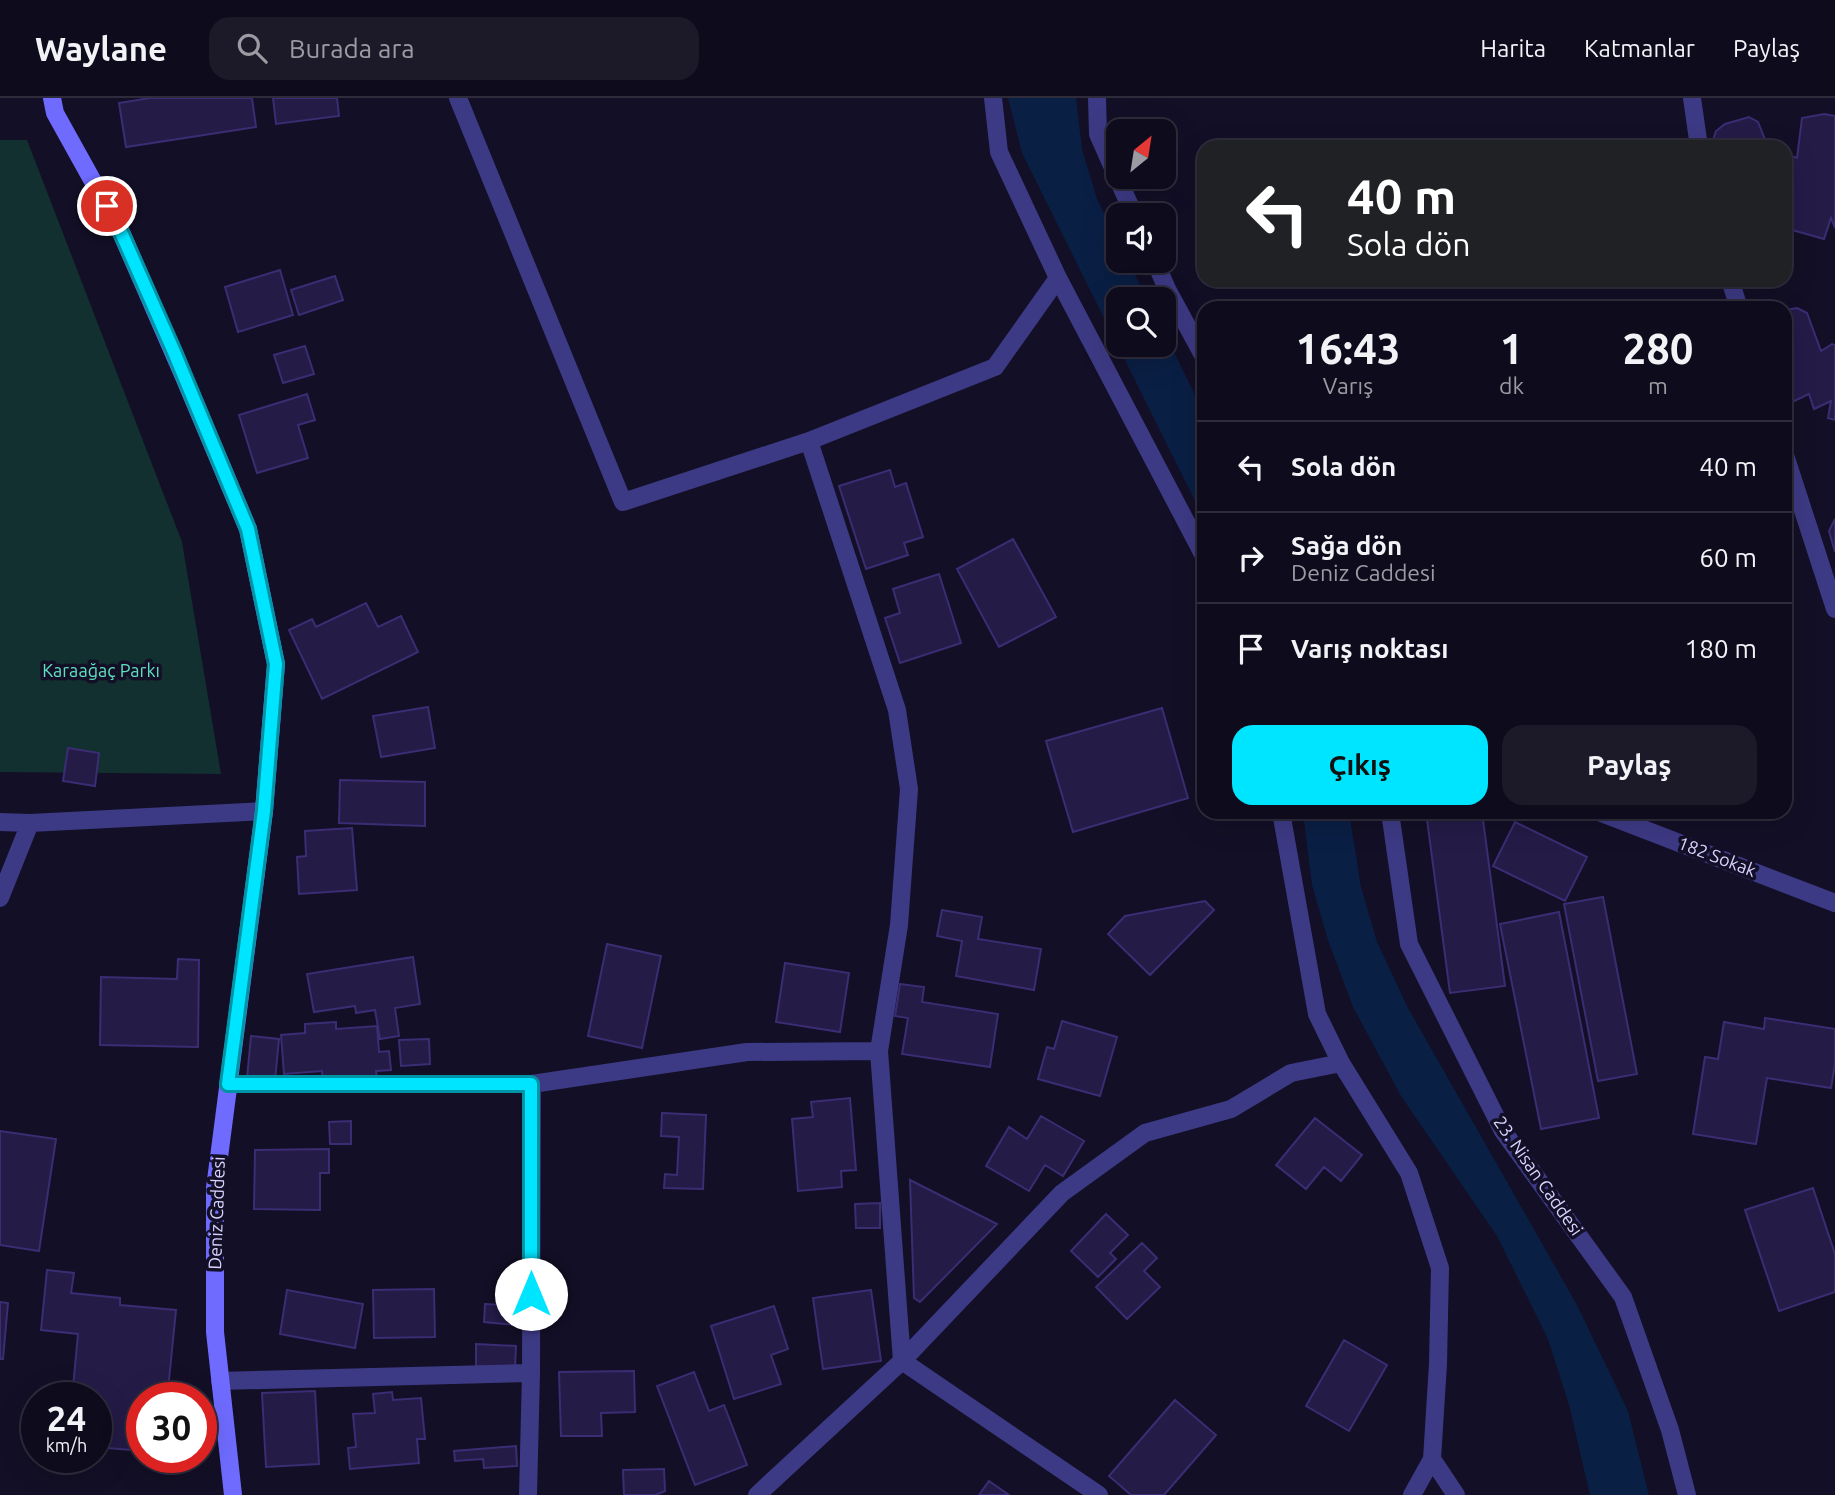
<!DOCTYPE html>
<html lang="tr">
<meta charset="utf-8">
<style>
:root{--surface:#0e0b1c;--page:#1c1929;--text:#f1f3f6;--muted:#9b9ba3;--line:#2e2b3b;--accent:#00e5ff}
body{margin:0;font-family:Ubuntu,sans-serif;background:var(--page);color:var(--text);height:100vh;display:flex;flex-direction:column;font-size:26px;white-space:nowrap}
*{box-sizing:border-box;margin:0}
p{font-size:23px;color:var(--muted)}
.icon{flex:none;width:38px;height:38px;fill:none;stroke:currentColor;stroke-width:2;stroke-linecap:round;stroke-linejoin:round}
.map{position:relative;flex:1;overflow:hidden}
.side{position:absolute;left:1197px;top:203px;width:595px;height:518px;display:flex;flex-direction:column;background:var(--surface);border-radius:21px;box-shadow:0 7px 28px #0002,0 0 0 2px var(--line)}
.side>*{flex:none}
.top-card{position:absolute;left:1197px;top:42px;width:595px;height:147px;border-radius:21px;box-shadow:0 7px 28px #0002,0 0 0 2px var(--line);background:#202124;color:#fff;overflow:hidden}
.needle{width:46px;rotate:30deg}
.tools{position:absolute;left:1106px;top:21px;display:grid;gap:14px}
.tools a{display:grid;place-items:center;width:70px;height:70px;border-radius:14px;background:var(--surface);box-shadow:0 7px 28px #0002,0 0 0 2px var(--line);font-size:35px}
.speed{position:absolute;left:21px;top:1284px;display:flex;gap:14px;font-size:35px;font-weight:700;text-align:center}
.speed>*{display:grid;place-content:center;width:91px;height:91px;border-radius:50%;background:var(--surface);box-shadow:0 7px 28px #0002,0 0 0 2px var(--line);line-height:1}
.speed small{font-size:18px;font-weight:400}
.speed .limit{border:10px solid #d22;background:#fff;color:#111}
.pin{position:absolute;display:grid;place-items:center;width:60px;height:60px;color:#fff;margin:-30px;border:4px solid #fff;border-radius:50%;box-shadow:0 2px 7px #0007}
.me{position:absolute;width:77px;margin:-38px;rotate:0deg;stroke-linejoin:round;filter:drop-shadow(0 0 5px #0008)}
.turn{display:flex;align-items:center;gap:24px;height:147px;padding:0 35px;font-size:32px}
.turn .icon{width:91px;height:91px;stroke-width:2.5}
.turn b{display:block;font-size:49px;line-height:60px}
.eta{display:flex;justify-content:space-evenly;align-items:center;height:119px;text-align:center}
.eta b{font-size:42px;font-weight:700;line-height:49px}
.cta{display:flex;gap:14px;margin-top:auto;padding:14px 35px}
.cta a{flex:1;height:80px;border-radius:21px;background:var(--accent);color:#111;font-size:28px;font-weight:700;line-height:80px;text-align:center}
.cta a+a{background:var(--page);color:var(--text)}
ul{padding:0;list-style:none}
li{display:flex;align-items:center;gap:21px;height:91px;padding:0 35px;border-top:2px solid var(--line)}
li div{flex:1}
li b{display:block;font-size:26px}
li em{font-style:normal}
header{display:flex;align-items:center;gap:42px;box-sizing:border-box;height:98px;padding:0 35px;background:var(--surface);border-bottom:2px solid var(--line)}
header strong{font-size:33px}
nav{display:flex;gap:38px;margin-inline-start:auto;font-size:24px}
.search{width:490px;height:63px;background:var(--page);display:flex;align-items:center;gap:18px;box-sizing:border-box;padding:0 24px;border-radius:21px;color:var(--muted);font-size:26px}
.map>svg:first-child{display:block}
.green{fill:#12302f}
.water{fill:#0a1f44}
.building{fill:#241b47;stroke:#3b2d73;stroke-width:2}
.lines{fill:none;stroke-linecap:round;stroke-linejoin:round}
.street{stroke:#3d3a85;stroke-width:18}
.secondary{stroke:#6f6bff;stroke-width:18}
.route-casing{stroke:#0095a6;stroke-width:18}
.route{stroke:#00e5ff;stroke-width:12}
.labels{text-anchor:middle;stroke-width:7;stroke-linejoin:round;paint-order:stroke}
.park-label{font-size:18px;fill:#5fe0c0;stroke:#130f26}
.street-label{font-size:18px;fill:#d9d4ff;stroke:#130f26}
</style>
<header>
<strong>Waylane</strong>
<div class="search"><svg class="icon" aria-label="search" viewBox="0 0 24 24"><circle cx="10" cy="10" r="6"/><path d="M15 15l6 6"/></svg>Burada ara</div>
<nav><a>Harita</a><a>Katmanlar</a><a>Paylaş</a></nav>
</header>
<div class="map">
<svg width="1835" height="1397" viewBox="0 0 1835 1397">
<rect width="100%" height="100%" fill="#130f26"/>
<path class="green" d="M0,42H27L182,444L221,676L0,674Z"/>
<path class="water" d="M1008,0H1076L1082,51L1097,101L1118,143V163H1128L1147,201H1118V247H1164V234L1204,315V421L1022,55Z
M1303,714H1349L1361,789L1377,844L1408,910L1577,1207L1628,1313L1649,1397H1590L1569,1307L1548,1241L1497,1138L1401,998L1353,909L1328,842L1312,787Z"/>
<path class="building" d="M150,0H252L256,29L126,49L119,5Z
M273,0H337L339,18L276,26Z
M1824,16L1835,18V130L1831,120L1824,141L1785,130V56L1797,60L1802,20Z
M1749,19L1758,24L1768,49H1714L1712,45L1716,33L1725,26Z
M280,172L293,217L238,234L225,189Z
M335,178L343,202L299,217L291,192Z
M1797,210L1807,215L1821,253L1832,246L1835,247V322L1828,320L1831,303L1814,311L1809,296L1786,307L1785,305V212Z
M305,248L314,276L283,285L274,257Z
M307,296L315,322L298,327L308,360L257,375L239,317Z
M890,372L895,389L906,385L923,439L904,445L908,457L866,471L839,388Z
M1835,421V454L1829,433Z
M1013,441L1056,519L999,549L957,471Z
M939,476L961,545L900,565L885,520L900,515L893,491Z
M366,505L378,529L401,518L418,554L322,601L289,532L312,521L316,529Z
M428,609L435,650L381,659L373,618Z
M1162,610L1188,700L1073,734L1046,643Z
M68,650L99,655L95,688L63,683Z
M340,682L425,684V728L339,725Z
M1426,714H1482L1505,888L1450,895Z
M1515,724L1587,759L1565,803L1493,768Z
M352,730L357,792L299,796L297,759L306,758L305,733Z
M1603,799L1637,976L1598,983L1564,806Z
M1205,803L1214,812L1150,877L1108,836L1125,818Z
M942,812L982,819L978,841L1041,851L1034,892L956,878L962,843L937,838Z
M1559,814L1599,1020L1541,1031L1500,826Z
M607,846L661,858L642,950L588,938Z
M413,859L420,906L395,910L399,938L380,941L375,912L356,915L355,908L314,914L307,876Z
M178,861L199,862L198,949L100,947L101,879L177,881Z
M785,865L849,875L840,934L776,924Z
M900,886L924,889L922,904L998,916L990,969L902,956L908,920L895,918Z
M1765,920L1835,931V966L1831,990L1767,980L1756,1046L1693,1036L1705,959L1718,961L1724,924L1764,931Z
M1062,923L1117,939L1100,998L1038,981L1047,949L1054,951Z
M336,924V931L377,928L379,954L389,953L391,972L376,973L377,980L323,984L322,973L284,976L281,937L305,935V926Z
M251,938L279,941L275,982L247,980Z
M429,941L430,966L401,968L399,942Z
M850,1000L856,1072L841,1073L842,1089L798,1093L792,1021L813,1019L811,1004Z
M662,1015L706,1017L703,1091L664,1090L665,1076L677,1077L679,1039L661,1038Z
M1041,1018L1084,1043L1063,1078L1045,1067L1029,1093L986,1068L1009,1029L1027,1041Z
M1315,1020L1362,1057L1341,1083L1324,1069L1306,1091L1276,1067Z
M351,1023V1046H330L329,1024Z
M0,1033L56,1041L39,1153L0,1147Z
M329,1051V1075H320V1112L254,1111L255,1052Z
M910,1082L997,1126L920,1204L914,1200Z
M1813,1090L1835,1156V1194L1779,1213L1745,1112Z
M880,1105V1130H856L855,1106Z
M1106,1116L1128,1137L1110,1155L1116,1161L1098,1179L1071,1153Z
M1142,1145L1157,1160L1144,1173L1160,1189L1127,1221L1096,1189Z
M47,1172L74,1175L71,1195L120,1200V1207L176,1212L168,1292L185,1293L184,1300H142V1353L96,1349V1300H72L78,1236L41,1232Z
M434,1191L435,1239L374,1240L373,1192Z
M287,1192L363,1206L355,1250L280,1236Z
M871,1192L881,1263L823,1271L813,1200Z
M0,1204L8,1205L3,1261H0Z
M485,1206L516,1208L515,1227L484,1224Z
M774,1208L788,1251L771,1257L781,1286L734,1301L711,1228Z
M1344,1242L1387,1267L1349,1333L1306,1308Z
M476,1246L516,1248L515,1271L476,1270Z
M634,1273L635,1314L601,1315L602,1338H561L559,1274Z
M694,1274L709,1313L724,1307L747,1367L695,1387L657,1288Z
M315,1293L319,1366L266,1369L262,1295Z
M392,1294L393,1302L421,1300L425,1341H417L419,1365L350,1371L348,1350L356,1349L353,1316L375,1315L373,1296Z
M1175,1302L1216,1337L1164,1397H1131L1109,1378Z
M516,1348L517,1368L484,1370L483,1361L455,1363L454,1353Z
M664,1371L665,1393L656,1397H624L623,1372Z
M989,1383L1009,1397H979Z"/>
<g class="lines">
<path class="street" d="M458,0L623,404L809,343L995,269L1058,180
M993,0L999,54L1058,180L1204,458
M1097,0L1098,36L1134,117
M1692,0L1699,49
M1155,163L1167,191L1204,259
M1730,182L1739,210
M809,343L897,612L909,691L899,827L879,953L902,1263L1099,1397
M1785,357L1835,511
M1281,714L1317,916L1341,965L1409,1075L1440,1170L1438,1266L1432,1361L1412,1397
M1390,714L1409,846L1503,1033L1623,1199L1670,1332L1687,1397
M1599,714L1835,805
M0,724L30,725L264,713
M0,800L30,725
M228,986H532L747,954L879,953
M220,1283L531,1275
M1432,1361L1456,1397
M528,1397L531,1275L532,986
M757,1397L902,1263L1062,1095L1145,1035L1231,1011L1291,975L1341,965"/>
<path class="secondary" d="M52,0L55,15L120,132L184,279L248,431L276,566L264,713L215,1090V1234L233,1397"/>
</g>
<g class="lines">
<defs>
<path id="route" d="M107,108L120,132L174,254L248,431L276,566L264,713L228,986H531V1196"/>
</defs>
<use href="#route" class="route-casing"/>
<use href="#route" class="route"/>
</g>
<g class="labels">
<g class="park-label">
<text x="101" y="579">Karaağaç Parkı</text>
</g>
<g class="street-label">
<text transform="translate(1717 759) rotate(21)" y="6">182 Sokak</text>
<text transform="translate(1538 1078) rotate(55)" y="6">23. Nisan Caddesi</text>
<text transform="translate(217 1115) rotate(-88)" y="6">Deniz Caddesi</text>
</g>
</g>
</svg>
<div class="tools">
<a><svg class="needle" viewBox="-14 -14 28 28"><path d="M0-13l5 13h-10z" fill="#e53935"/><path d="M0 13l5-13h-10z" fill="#9b9ba3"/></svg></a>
<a><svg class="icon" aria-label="sound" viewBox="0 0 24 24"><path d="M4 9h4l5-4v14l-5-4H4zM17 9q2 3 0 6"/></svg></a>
<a><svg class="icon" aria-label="search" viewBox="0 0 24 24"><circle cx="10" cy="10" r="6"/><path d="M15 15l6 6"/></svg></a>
</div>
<div class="speed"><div>24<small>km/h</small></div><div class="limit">30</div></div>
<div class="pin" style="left:107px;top:108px;background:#d93025"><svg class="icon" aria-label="arrive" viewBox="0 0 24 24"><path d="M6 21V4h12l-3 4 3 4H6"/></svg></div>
<svg class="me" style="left:531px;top:1196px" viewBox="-20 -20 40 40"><circle r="19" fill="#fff"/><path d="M0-13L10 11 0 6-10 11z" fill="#00e5ff"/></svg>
<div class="top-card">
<div class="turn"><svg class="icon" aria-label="left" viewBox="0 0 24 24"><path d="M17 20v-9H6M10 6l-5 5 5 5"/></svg><div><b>40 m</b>Sola dön</div></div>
</div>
<section class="side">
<div class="eta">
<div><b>16:43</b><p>Varış</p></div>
<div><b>1</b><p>dk</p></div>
<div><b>280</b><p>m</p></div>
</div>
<ul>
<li><svg class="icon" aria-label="left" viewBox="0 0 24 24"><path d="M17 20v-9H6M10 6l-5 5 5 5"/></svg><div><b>Sola dön</b></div><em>40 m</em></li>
<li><svg class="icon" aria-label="right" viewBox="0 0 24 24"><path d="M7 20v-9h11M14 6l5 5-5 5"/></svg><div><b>Sağa dön</b><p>Deniz Caddesi</p></div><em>60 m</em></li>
<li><svg class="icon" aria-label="arrive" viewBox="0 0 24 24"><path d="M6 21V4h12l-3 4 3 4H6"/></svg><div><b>Varış noktası</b></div><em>180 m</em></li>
</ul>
<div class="cta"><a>Çıkış</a><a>Paylaş</a></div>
</section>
</div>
